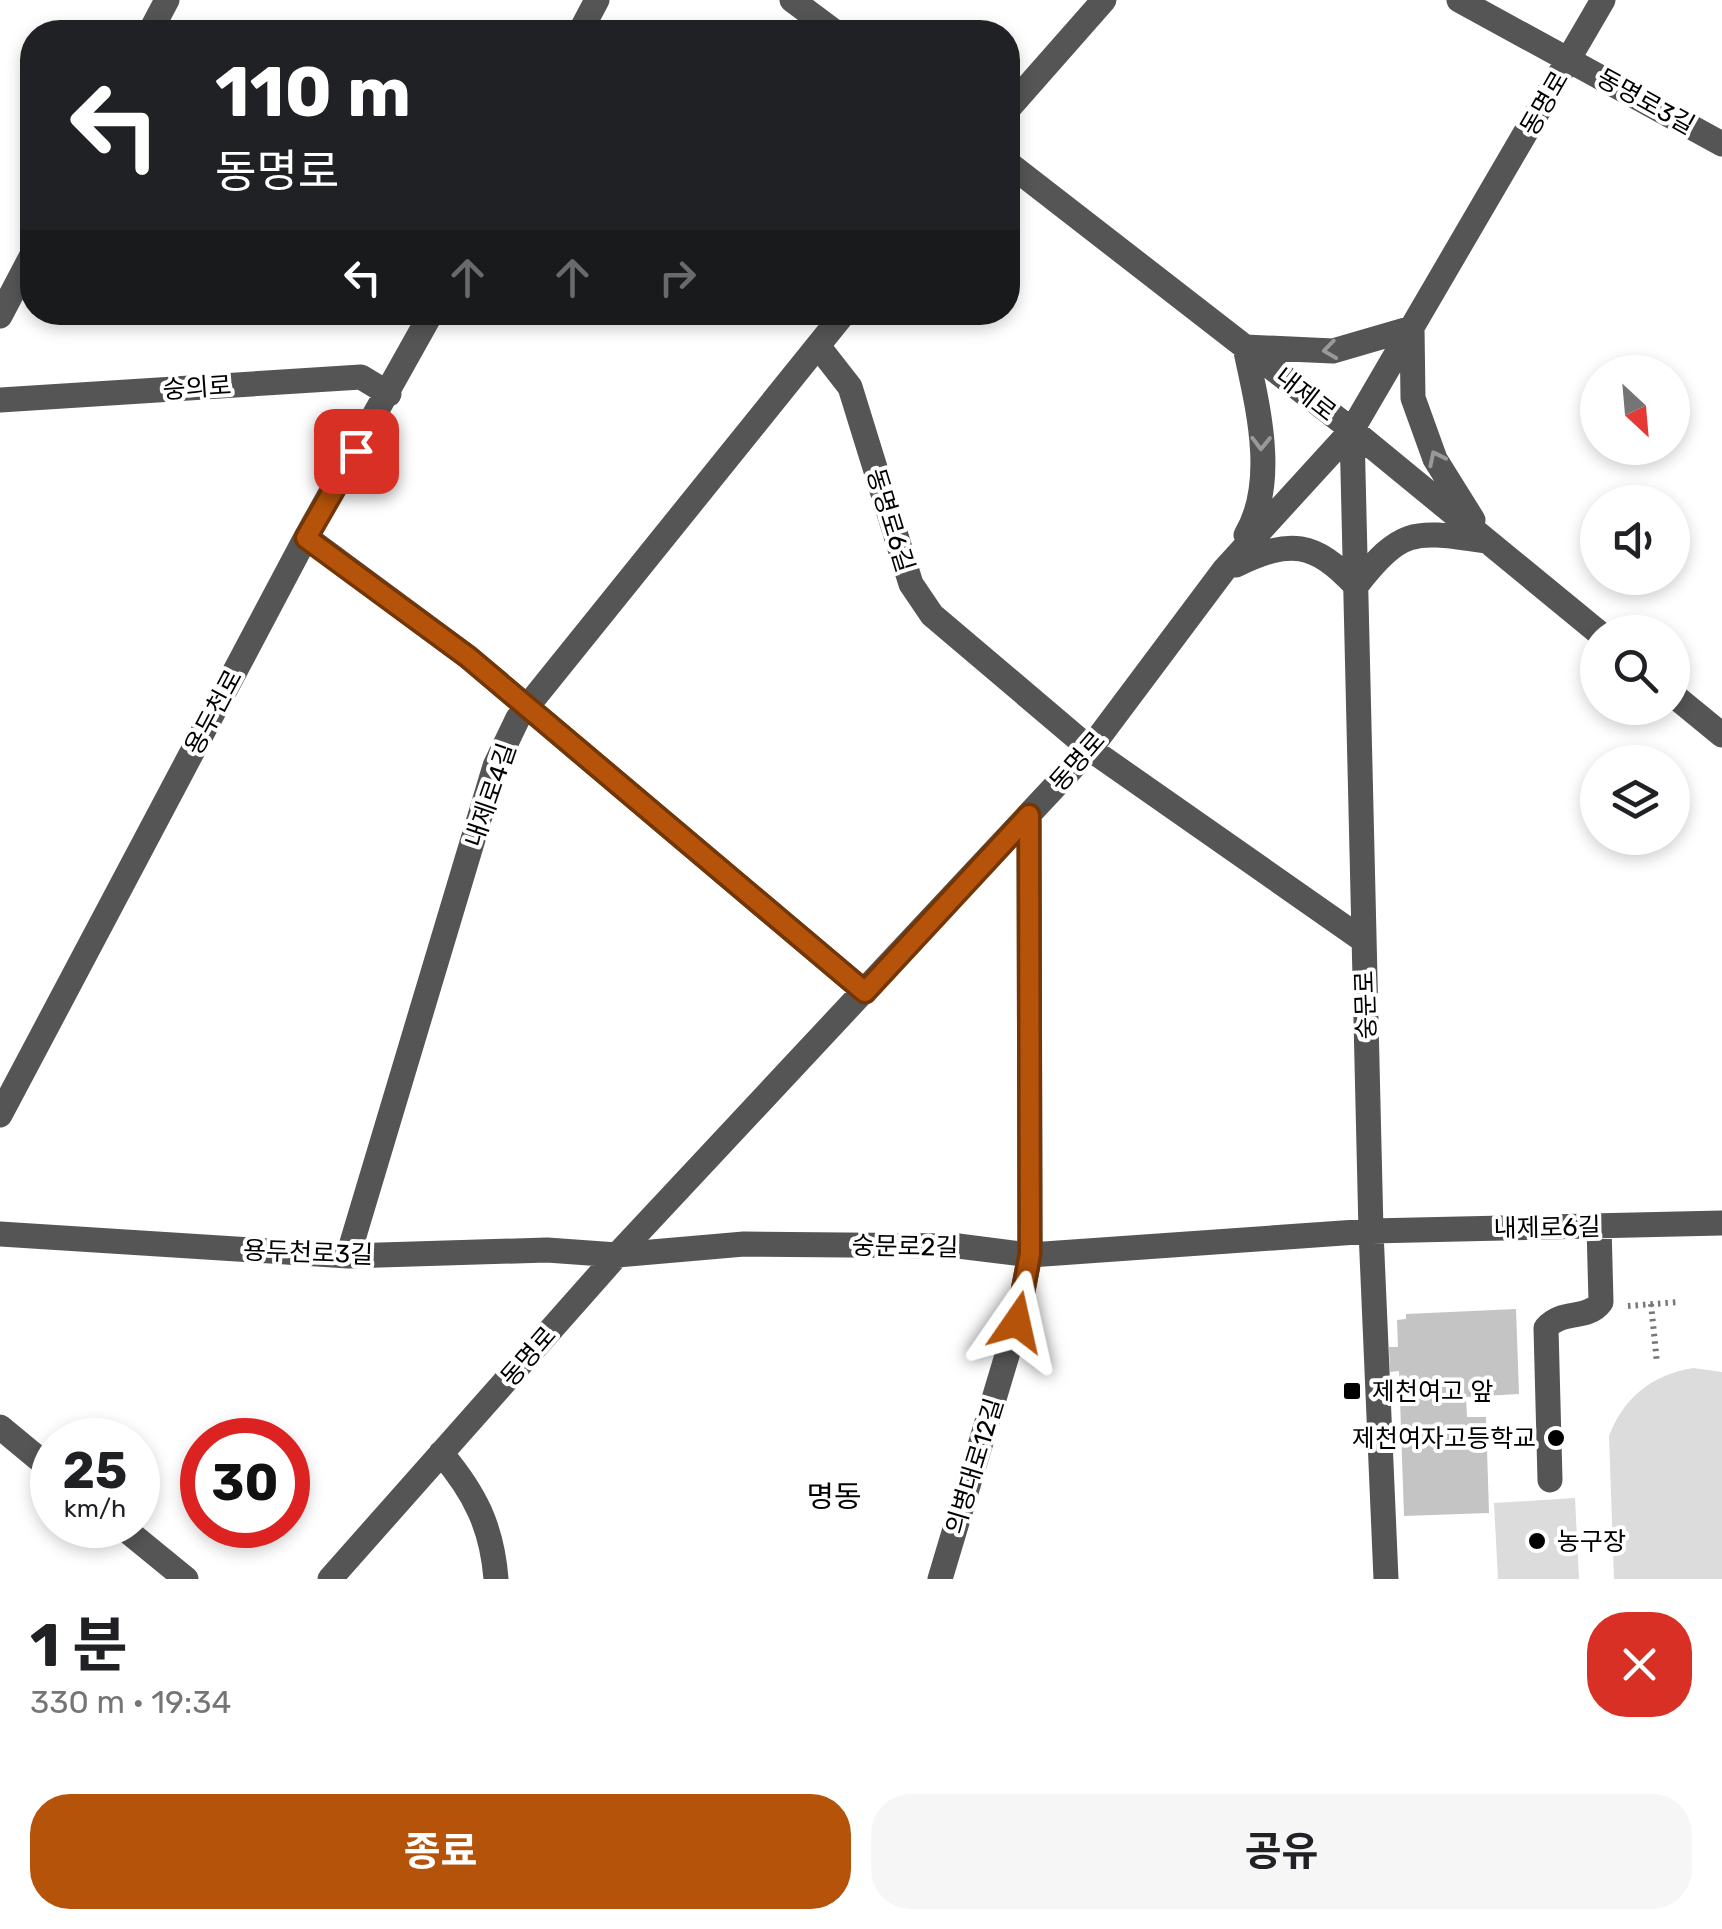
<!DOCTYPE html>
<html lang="ko">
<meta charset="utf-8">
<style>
:root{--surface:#fff;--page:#f6f6f6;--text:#202124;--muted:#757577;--accent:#b45309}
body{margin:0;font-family:Rubik,"Noto Sans KR",sans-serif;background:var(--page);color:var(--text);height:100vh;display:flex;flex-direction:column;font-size:38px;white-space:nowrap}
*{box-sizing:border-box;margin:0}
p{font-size:32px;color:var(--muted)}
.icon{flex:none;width:55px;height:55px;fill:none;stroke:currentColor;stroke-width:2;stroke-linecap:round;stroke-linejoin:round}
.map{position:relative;height:1579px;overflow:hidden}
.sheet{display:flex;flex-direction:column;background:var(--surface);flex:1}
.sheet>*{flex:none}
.top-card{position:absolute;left:20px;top:20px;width:1000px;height:305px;border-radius:40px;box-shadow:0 5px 15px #0003;background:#202124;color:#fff;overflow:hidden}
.needle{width:65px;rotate:154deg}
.controls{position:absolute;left:1580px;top:355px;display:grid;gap:20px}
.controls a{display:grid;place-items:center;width:110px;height:110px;border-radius:50%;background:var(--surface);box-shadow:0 5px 15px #0003;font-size:50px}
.speed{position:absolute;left:30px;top:1418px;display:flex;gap:20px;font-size:50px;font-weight:700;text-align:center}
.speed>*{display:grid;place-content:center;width:130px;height:130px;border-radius:50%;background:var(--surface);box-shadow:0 5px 15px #0003;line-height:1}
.speed small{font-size:25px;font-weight:400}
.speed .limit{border:15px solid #d22;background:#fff;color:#111}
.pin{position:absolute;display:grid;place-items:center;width:85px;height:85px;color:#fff;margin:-42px;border-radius:20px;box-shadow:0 5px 15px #0006}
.me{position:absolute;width:110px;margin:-55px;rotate:11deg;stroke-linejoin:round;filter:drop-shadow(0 0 8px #0008)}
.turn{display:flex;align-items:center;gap:35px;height:210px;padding:0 30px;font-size:45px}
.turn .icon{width:130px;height:130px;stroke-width:2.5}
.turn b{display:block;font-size:70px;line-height:85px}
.lanes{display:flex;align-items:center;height:95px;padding:0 30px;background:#0003;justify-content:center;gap:50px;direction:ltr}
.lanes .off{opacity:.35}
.round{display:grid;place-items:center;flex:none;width:105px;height:105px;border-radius:40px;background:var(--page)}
.summary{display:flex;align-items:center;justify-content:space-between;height:170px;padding:0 30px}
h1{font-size:60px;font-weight:700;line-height:75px}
.button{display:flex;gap:20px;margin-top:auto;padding:20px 30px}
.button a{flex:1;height:115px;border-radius:40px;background:var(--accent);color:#fff;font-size:40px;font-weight:700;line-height:115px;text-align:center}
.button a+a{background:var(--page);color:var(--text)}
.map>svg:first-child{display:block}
.green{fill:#dcdcdc}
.building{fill:#c4c4c4}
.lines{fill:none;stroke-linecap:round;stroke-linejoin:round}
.path{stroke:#777;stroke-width:6;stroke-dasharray:2.5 5;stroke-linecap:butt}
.minor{stroke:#555;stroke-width:25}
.oneway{stroke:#999}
.route-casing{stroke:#753606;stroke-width:25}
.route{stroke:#b45309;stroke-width:18}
.poi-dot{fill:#000;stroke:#fff;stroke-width:4}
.labels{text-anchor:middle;stroke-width:8;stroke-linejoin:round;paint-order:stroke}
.street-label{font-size:25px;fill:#000;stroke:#fff}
.poi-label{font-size:25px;fill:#000;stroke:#fff;text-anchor:start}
.quarter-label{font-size:30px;fill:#000;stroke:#fff}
</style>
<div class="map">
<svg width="1722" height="1579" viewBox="0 0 1722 1579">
<rect width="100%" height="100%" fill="#fff"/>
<path class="green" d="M1693,1368L1722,1372V1579H1614L1609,1436C1624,1397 1652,1375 1693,1368Z
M1575,1498L1579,1579H1498L1494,1503Z"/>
<path class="building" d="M1516,1309L1519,1394L1466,1397L1467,1417H1486L1489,1513L1404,1516L1399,1371L1390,1372L1389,1347H1398L1397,1320L1406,1319V1314Z"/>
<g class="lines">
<path class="path" d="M1651,1304L1657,1363
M1628,1306L1679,1302"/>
<path class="minor" d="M792,0L835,32
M1459,0L1722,144
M150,32L167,0
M580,32L597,0
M1008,109L1104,0
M1008,163L1352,430L1598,632
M0,316L32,255
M818,346L850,387L911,584L932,615L1090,749L1363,940
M0,400L361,377L389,394
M1352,430L1371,1231L1386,1579
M1246,535C1278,481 1257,404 1245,347L1333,351L1412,328L1413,398L1435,459L1473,520
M306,537L468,657L865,992
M1236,565C1290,539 1314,541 1356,586C1403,526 1415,531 1486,541
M1672,694L1722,735
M0,1115L306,537L432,312
M0,1234L348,1256L547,1250L617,1255L744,1244L958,1246L1030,1255L1371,1231L1722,1223
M348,1256L495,766L518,718L845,312
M0,1427L52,1470
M441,1453C475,1493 492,1527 496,1579
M1550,1480L1546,1328C1562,1309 1587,1321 1601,1302L1599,1226
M120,1525L186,1579
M330,1579L617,1255L1090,749L1224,570L1352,430L1603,0
M940,1579L1017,1322L1030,1255L1029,815"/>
</g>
<defs><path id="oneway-chevron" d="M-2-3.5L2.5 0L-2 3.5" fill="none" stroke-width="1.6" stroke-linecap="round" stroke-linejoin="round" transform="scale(2.5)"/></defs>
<g class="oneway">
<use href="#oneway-chevron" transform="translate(1330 350) rotate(172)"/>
<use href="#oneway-chevron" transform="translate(1261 443) rotate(91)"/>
<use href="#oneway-chevron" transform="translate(1436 458) rotate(-116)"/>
</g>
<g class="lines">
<defs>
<path id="route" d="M356,451L306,538L468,657L865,992L1029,815L1030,1254L1017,1322"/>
</defs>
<use href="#route" class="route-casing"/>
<use href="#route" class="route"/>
</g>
<g class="poi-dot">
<rect x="1342" y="1381" width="20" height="20" rx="5"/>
<circle cx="1556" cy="1438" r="10"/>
<circle cx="1537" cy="1541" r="10"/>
</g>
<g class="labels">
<g class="street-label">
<text transform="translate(1646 101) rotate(29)" y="9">동명로3길</text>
<text transform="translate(1544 103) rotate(-60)" y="9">동명로</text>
<text transform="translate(197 387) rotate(-4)" y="9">숭의로</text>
<text transform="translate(1306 394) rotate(38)" y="9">내제로</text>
<text transform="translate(891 520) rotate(73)" y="9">동명로6길</text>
<text transform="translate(213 712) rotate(-62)" y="9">용두천로</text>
<text transform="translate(1077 761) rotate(-49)" y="9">동명로</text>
<text transform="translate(490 795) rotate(-71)" y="9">내제로4길</text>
<text transform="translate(1365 1005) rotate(-92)" y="9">숭문로</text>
<text transform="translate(1547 1227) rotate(-1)" y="9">내제로6길</text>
<text transform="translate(905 1246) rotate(1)" y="9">숭문로2길</text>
<text transform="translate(308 1252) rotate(2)" y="9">용두천로3길</text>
<text transform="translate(528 1356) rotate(-49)" y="9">동명로</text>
<text transform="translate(974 1466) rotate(-73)" y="9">의병대로12길</text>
</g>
<g class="poi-label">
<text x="1372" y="1400">제천여고 앞</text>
<text x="1536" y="1447" text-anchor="end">제천여자고등학교</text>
<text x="1557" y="1550">농구장</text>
</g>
<g class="quarter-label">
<text x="834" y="1507">명동</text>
</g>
</g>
</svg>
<div class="controls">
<a><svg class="needle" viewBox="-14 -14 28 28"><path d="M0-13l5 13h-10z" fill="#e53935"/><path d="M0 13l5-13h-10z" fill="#757577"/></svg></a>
<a><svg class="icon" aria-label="sound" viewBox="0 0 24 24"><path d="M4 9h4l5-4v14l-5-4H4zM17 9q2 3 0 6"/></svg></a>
<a><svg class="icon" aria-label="search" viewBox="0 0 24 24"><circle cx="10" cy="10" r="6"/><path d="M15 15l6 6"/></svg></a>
<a><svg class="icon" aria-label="layers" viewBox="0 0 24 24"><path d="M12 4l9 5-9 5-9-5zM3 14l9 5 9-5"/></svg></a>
</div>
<div class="speed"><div>25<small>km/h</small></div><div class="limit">30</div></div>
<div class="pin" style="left:356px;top:451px;background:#d93025"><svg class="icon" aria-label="arrive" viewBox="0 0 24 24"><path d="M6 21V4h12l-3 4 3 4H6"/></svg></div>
<svg class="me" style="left:1017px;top:1322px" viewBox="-20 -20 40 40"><path d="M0-17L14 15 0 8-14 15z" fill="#b45309" stroke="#fff" stroke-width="4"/></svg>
<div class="top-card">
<div class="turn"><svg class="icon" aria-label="left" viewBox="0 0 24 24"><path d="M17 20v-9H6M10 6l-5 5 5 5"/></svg><div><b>110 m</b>동명로</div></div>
<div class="lanes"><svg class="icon" aria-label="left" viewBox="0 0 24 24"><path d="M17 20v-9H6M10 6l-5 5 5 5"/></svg><svg class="icon off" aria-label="ahead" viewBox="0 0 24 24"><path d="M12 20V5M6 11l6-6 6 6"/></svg><svg class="icon off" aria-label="ahead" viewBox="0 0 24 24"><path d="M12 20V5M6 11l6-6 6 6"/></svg><svg class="icon off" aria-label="right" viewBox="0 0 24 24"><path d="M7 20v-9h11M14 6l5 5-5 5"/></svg></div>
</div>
</div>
<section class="sheet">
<div class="summary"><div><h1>1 분</h1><p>330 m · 19:34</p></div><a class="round" style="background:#d93025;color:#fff"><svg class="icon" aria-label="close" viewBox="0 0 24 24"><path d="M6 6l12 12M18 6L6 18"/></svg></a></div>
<div class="button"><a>종료</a><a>공유</a></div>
</section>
